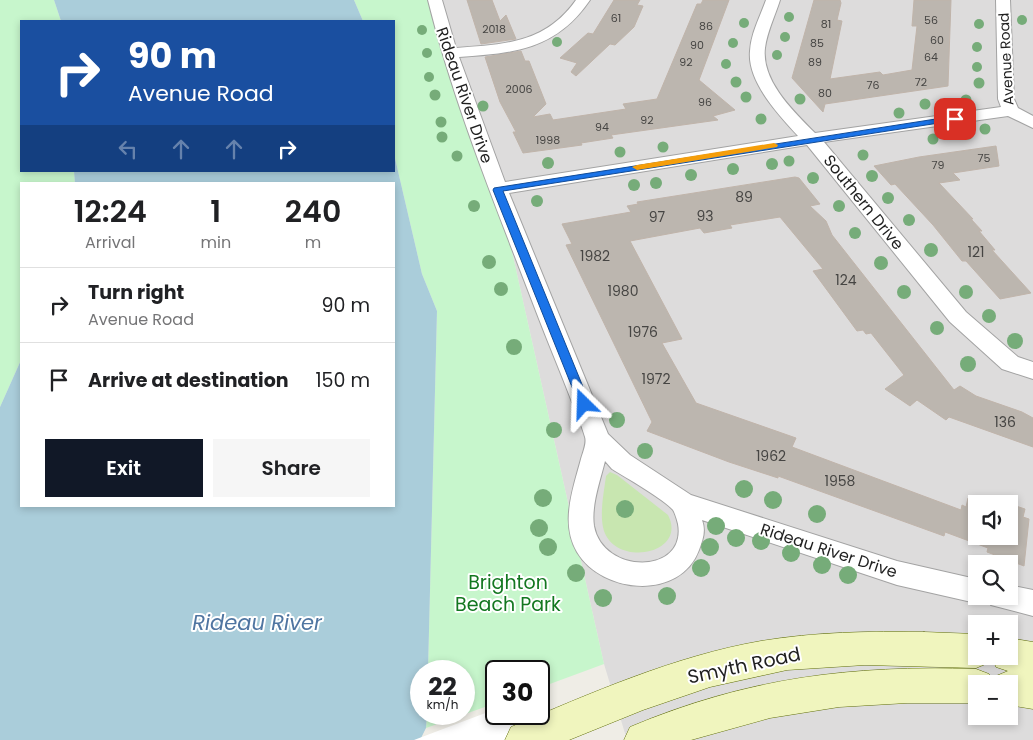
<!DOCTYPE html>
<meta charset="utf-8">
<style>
:root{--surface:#fff;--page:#f6f6f6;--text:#202124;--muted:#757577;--line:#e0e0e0;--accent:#111827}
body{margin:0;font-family:Poppins,sans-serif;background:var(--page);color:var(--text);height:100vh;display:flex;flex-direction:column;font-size:19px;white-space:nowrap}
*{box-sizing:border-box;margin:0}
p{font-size:16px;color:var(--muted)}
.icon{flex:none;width:28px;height:28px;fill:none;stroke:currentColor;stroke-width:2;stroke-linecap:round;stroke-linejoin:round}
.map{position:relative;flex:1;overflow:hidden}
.sheet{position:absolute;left:20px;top:182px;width:375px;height:325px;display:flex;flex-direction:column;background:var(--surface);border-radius:0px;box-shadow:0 2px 8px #0003}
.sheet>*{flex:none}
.banner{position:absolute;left:20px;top:20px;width:375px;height:152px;border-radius:0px;box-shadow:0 2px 8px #0003;background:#1a4fa0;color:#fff;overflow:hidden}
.tools{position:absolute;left:968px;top:495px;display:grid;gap:10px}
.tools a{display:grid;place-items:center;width:50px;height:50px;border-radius:0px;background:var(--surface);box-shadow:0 2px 8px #0003;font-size:25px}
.speed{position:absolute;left:410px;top:660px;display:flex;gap:10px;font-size:25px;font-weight:700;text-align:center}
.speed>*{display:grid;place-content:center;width:65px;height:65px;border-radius:50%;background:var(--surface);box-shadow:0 2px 8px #0003;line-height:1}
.speed small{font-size:12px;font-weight:400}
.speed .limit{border:2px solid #111;border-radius:8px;background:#fff;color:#111}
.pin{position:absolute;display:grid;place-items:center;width:42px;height:42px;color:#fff;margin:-21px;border-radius:10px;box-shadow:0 2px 8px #0006}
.me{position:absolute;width:55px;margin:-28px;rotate:338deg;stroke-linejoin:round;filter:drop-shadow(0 0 4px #0008)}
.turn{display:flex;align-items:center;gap:18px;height:105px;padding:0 25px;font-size:22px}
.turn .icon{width:65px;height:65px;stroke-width:2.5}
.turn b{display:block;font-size:35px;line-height:42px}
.lanes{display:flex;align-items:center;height:48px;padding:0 25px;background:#0003;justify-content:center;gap:25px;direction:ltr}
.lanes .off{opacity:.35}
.eta{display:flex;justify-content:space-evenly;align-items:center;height:85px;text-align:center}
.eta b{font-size:30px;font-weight:600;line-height:35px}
.button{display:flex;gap:10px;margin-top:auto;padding:10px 25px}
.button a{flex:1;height:58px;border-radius:0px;background:var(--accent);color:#fff;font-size:20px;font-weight:600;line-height:58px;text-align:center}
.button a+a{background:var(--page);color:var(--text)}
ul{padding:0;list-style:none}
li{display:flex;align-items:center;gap:15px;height:75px;padding:0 25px;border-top:1px solid var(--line)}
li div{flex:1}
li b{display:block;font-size:19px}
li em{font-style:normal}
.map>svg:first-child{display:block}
.residential{fill:#dddcdc;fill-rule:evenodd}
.grass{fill:#c8e6b0}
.park{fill:#c7f6cc}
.water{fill:#aacdda}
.pier{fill:#fff}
.building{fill:#bcb6af;stroke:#c0b4aa}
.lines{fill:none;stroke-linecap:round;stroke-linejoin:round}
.street-casing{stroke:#a3a3a3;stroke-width:2}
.secondary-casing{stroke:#62700d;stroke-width:1}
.street{fill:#fff;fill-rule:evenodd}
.secondary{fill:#f0f5be;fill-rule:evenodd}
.tree{fill:#76ac79}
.route{fill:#1a73e8;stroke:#114b97}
.slow{fill:#f59e0b}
.labels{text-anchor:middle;stroke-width:4;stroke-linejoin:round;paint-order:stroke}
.far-number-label{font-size:11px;fill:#464543}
.far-street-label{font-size:14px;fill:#1f1f1f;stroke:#fff}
.number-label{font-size:14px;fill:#464543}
.street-label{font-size:16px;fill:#1f1f1f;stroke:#fff}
.near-park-label{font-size:19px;fill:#137720;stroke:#fff}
.near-street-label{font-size:19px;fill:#1f1f1f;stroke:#fff}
.near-water-label{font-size:21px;font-style:italic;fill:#4f75a1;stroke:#fff}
</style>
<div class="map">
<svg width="1033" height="740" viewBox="0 0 1033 740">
<rect width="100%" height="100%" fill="#efede6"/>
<path class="residential" d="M435,0H1033V740H627L604,664L498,189ZM976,504H1009V536H976ZM976,564H1009V596H976ZM976,624H1009V656H976ZM976,684H1009V716H976Z"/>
<path class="grass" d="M610,472L617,475L668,515C688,554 617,568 604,531C599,515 604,492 606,476Z"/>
<path class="park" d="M0,0H54L61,21H21V171H74L75,184H21V360L0,407Z
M354,0H435L498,189L604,664L539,688V671H496V703L426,728L427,714H464V671H428L437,311L422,274L394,154V21H363Z"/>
<path class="water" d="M54,0H354L363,21H61Z
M394,154L422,274L437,311L428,671H421V714H427L426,728L420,740H0V407L21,360V506H394V184H75L74,171H394Z"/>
<path class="pier" d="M496,709V714H521V740H414Z"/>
<path class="building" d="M467,0H492L500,21L506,15L516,39L481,44Z
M614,0H640L637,5L643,6L634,27L615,45L610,44L576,76L571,72L577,63L560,58L588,33L593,34Z
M703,0H729L699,80L735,110L713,116L718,120L611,135L613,138L581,143L582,145L523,153L513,132H516L500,102L485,57L521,51L525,61H529L546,104L533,117L550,114L553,120L626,109L623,104L657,99L697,4H701Z
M814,0H840L841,3L837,20L842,21L830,79L880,72L883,75L912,70L917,26H912L914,0H951L948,86L825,104L823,112L792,78Z
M996,146L999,166L953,173L960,180L939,183L973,219H971L982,231H979L995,250H992L1031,293L1000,299L966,261H962L933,225L895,184L891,185L874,166L919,157Z
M795,177L799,178L820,204L810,206L826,221L832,235L954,390L960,386L976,396L1022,412L1033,418V447L949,417L946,420L917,400L910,406L885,389L904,375L871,333L866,334L863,330L857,331L813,271L823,269L780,217L730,225L732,228L704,233L700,228L630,241L682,339L662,343L696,403L796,438L792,447L961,510L962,505L966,507L968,498L985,504H976V536H1009V504H998V500L1025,509L1023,517L1029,519L1024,566L987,552L988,548L945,532L944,536L778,476V478L729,462L647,431L652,422L566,245L572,244L562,224L631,212L627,206L638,204L637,202Z"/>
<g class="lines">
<defs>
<path id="street" d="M428,0H442L456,48C504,44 545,44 576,0H590C556,50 514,53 459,57L505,182L798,136C779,115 747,82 750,51C751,33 760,17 766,0H780C775,16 767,32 765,48C761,81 794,112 815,133L1001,107L998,99L996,0H1010L1014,99L1018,108L1033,116V128L1008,116L824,142L966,312L1018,357L1033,362V379L1002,369L950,322L807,145L509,193L608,434L630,455L691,495L897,561L976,579V596H1009V585L1033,590V616L991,605L987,596L986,600L976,603L897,585L702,520C706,531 703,539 699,550C680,601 602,594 577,552C560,523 573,489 581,459C583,452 587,443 585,437C581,423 575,410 570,397C560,371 549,345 539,319C499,214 455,109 428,0ZM605,461L612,469C625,477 665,500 673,510C675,513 677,520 678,524C687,575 603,575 594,526C591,506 600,481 605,461Z"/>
<path id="secondary" d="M924,632L976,634V656H991L988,663L976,668L865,665L787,670L710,687L643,710L569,740H505L511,727C591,693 675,656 761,641C815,632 870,631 924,632Z
M1009,638L1033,642V709L1009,705V684H976V703H907L839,707L770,718L691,740H624L630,727C746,678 851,665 976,669L989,674L993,683L996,676L1008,671L996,667L992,656H1009Z"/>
</defs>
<use href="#street" class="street-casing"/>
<use href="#secondary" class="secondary-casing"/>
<use href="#street" class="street"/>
<use href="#secondary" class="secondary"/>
</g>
<g class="tree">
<circle cx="789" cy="17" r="5"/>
<circle cx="1022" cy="20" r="5"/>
<circle cx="744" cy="23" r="5"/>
<circle cx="979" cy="24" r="5"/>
<circle cx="422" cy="30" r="5"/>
<circle cx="785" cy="37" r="5"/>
<circle cx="557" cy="42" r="5"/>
<circle cx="733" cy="43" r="5"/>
<circle cx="977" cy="47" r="5"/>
<circle cx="427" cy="53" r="5"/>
<circle cx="777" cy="55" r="5"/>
<circle cx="726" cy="64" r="5"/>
<circle cx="977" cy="67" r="5"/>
<circle cx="429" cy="77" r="5"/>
<circle cx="736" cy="82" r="5.5"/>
<circle cx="979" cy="83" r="5.5"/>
<circle cx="435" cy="95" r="5.5"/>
<circle cx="746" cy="97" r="5.5"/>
<circle cx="800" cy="99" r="5.5"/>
<circle cx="966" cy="100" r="5.5"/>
<circle cx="925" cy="104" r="5.5"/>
<circle cx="483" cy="106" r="5.5"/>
<circle cx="899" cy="113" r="5.5"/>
<circle cx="761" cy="119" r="5.5"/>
<circle cx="441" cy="122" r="5.5"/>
<circle cx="985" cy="129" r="5.5"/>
<circle cx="968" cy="134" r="5.5"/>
<circle cx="442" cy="137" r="5.5"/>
<circle cx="933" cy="139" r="5.5"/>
<circle cx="663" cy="147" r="5.5"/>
<circle cx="620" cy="152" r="5.5"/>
<circle cx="863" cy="155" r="5.5"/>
<circle cx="457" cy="156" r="5.5"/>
<circle cx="789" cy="161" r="5.5"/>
<circle cx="548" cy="163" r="6"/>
<circle cx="772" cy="164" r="6"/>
<circle cx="733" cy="169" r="6"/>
<circle cx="691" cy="175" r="6"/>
<circle cx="872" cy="176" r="6"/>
<circle cx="813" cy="178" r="6"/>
<circle cx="656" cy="183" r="6"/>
<circle cx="634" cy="185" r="6"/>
<circle cx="888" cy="198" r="6"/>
<circle cx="537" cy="201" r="6"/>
<circle cx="474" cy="206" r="6"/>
<circle cx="839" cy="206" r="6"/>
<circle cx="909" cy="220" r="6"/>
<circle cx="855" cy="233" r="6"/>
<circle cx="931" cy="250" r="7"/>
<circle cx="489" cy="262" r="7"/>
<circle cx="881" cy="263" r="7"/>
<circle cx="501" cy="289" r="7"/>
<circle cx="904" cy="292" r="7"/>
<circle cx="966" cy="292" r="7"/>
<circle cx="989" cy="316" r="7"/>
<circle cx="937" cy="328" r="7"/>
<circle cx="1015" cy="341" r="8"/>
<circle cx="514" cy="347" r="8"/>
<circle cx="968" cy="364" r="8"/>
<circle cx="617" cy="420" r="8"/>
<circle cx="554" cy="430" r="8"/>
<circle cx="645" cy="451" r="8"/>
<circle cx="744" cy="489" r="9"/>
<circle cx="543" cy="498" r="9"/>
<circle cx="773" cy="500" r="9"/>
<circle cx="625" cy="509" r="9"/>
<circle cx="817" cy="514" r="9"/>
<circle cx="716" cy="526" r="9"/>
<circle cx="539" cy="528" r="9"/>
<circle cx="736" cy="538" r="9"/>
<circle cx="761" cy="541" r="9"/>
<circle cx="548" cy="547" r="9"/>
<circle cx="710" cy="547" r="9"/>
<circle cx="791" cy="553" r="9"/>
<circle cx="822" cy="565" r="9"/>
<circle cx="701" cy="568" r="9"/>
<circle cx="576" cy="573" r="9"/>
<circle cx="848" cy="575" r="9"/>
<circle cx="667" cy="596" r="9"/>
<circle cx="603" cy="598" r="9"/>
</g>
<path class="route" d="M955,116L959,119L958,120L503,191L590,404L584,408L580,407L493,190L494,188Z"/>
<path class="slow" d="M774,143L778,145L777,147L637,170L632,167L637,165Z"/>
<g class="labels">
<g class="far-number-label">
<text x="616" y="22">61</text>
<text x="931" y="24">56</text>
<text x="826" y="28">81</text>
<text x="706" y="30">86</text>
<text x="494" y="33">2018</text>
<text x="937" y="44">60</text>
<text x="817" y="47">85</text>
<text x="697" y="49">90</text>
<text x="931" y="61">64</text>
<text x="686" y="66">92</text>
<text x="815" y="66">89</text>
<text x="921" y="86">72</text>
<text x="873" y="89">76</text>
<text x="519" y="93">2006</text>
<text x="825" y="97">80</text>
<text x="705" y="106">96</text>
<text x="647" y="124">92</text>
<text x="602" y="131">94</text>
<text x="548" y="144">1998</text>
<text x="984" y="162">75</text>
<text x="938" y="169">79</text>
</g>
<g class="far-street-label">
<text transform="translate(1006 59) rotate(-93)" y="5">Avenue Road</text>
</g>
<g class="number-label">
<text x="744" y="202">89</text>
<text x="705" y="221">93</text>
<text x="657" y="222">97</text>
<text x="976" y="257">121</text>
<text x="595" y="261">1982</text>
<text x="846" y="285">124</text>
<text x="623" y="296">1980</text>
<text x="643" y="337">1976</text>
<text x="656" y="384">1972</text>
<text x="1005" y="427">136</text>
<text x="771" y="461">1962</text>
<text x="840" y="486">1958</text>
</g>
<g class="street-label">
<text transform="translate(465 95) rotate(71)" y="6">Rideau River Drive</text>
<text transform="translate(864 202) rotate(51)" y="6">Southern Drive</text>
<text transform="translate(829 550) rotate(18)" y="6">Rideau River Drive</text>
</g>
<g class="near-park-label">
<text x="508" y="589">Brighton<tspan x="508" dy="22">Beach Park</tspan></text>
</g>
<g class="near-street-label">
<text transform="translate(744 665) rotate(-12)" y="7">Smyth Road</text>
</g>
<g class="near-water-label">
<text x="257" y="630">Rideau River</text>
</g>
</g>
</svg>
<div class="tools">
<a><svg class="icon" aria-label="sound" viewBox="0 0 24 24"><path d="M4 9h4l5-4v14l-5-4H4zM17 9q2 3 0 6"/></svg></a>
<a><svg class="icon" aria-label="search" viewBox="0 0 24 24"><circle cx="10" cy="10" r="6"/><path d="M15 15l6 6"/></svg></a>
<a>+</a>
<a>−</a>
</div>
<div class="speed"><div>22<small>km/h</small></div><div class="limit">30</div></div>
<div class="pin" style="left:955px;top:119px;background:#d93025"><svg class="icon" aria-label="arrive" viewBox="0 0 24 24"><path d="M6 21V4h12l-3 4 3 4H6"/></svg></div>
<svg class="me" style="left:584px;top:404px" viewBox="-20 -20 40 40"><path d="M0-17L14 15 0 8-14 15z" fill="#1a73e8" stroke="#fff" stroke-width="4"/></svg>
<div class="banner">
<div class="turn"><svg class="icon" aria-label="right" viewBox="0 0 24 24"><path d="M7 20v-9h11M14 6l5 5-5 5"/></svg><div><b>90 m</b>Avenue Road</div></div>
<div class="lanes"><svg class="icon off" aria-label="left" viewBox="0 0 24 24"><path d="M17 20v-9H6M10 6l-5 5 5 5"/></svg><svg class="icon off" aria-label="ahead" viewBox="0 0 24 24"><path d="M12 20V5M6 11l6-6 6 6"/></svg><svg class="icon off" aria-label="ahead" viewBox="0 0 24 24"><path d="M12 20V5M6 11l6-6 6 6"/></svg><svg class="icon" aria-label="right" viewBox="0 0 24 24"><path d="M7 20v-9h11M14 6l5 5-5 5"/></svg></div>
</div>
<section class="sheet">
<div class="eta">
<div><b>12:24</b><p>Arrival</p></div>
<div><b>1</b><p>min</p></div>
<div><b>240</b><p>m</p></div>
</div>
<ul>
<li><svg class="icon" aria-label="right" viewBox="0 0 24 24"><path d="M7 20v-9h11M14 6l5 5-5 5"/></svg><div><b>Turn right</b><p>Avenue Road</p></div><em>90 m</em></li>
<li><svg class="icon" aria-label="arrive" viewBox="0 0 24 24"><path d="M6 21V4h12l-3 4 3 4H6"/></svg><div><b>Arrive at destination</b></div><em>150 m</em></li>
</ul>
<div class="button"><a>Exit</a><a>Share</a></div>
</section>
</div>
